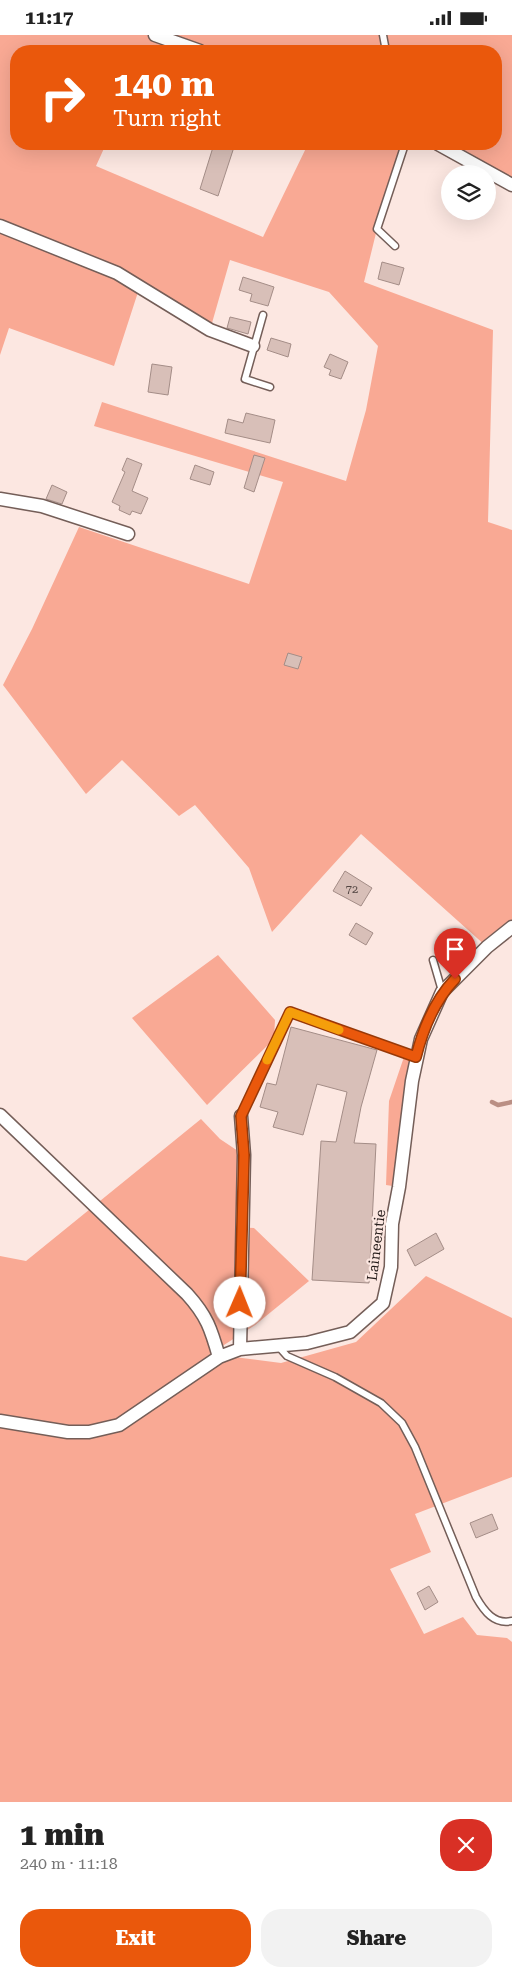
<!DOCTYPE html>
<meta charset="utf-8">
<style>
:root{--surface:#fff;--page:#f2f2f2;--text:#222;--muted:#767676;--accent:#ea580c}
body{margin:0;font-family:"Roboto Serif",serif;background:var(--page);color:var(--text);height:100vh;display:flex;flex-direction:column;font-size:19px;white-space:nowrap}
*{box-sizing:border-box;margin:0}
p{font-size:16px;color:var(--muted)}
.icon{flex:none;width:28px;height:28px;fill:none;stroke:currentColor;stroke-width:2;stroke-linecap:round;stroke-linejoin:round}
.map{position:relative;height:1767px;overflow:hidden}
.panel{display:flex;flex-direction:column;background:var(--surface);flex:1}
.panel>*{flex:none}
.hud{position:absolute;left:10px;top:10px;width:492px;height:105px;border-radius:20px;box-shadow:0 5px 20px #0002;background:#ea580c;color:#fff;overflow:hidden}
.fabs{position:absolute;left:441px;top:130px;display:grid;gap:10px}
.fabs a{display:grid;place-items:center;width:55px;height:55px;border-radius:50%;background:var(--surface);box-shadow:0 5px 20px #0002;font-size:25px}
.pin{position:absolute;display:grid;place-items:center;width:42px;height:42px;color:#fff;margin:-51px -21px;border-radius:50% 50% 50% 0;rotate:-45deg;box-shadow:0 0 5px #0007}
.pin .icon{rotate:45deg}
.me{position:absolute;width:55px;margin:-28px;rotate:1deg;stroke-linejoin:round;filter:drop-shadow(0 0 4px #0008)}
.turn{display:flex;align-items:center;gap:18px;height:105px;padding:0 20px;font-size:22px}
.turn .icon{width:65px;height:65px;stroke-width:2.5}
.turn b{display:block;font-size:35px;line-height:42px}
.round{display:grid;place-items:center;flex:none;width:52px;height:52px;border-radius:20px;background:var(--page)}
.overview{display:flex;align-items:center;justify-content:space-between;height:85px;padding:0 20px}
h1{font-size:30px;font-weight:800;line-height:38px}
.primary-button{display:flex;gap:10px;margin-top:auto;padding:10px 20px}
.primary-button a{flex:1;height:58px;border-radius:20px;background:var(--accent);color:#fff;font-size:20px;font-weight:800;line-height:58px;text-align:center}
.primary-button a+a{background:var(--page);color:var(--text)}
.status{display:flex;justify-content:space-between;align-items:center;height:35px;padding:0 25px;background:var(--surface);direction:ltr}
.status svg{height:14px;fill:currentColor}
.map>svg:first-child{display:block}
.green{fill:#f9a994}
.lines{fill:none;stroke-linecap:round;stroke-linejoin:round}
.stream{stroke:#ba8f84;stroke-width:4.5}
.building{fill:#d8bfb8;stroke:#a48d87}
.service-casing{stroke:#745e58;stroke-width:9}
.minor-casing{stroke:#745e58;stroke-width:15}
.service{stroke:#fff;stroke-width:6}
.minor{stroke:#fff;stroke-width:12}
.route-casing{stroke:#983908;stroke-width:12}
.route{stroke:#ea580c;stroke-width:9}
.slow{stroke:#f59e0b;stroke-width:9}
.labels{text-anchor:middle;stroke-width:4.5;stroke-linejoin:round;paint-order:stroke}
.number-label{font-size:11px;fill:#524542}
.street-label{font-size:14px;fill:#251c1a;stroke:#fce7e1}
</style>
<div class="status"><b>11:17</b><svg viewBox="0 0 49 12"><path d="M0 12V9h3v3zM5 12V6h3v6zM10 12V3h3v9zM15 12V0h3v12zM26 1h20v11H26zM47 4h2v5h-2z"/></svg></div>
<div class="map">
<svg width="512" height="1767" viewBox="0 0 512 1767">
<rect width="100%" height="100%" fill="#fce7e1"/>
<path class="green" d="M0,0H512V150L438,109H496V16H156L148,14L147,16H16V109H106L96,131L263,202L308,109H405L377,194L364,247L493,295L488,487L512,495V892L487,912L361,799L272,897L249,833L195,770L179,781L122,725L86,759L3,650L32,594L79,492L249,549L283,447L94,391L102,367L346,446L366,375L378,311L329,257L230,225L210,295L139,253L0,191Z
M0,193L139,254L114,331L9,293L0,320Z
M218,920L275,985L274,1004L207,1070L132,983Z
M405,1019L416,1022L399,1152L386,1150L389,1066Z
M201,1084L220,1104L241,1118L236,1192L254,1193L309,1246L255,1290L210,1319L281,1328L356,1307L426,1241L512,1283V1442L415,1479L431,1517L390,1534L424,1599L463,1582L477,1600L507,1603L512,1607V1767H0V1221L26,1226Z"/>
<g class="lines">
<path class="stream" d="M492,1067L498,1070L512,1067"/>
</g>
<path class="building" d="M214,109H235L218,161L200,154Z
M382,227L404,233L399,250L378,244Z
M243,242L274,252L268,271L250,266L252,259L239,255Z
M230,282L251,287L248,299L227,293Z
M271,303L291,309L288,322L267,315Z
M330,319L348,327L341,344L329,340L331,335L324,332Z
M152,329L172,332L168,360L148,357Z
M246,378L275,385L270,408L225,398L228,384L243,388Z
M254,420L265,423L254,457L244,453Z
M127,423L142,429L132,456L148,463L141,479L132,476L130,480L119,475L120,471L112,467L125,437L122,435Z
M195,430L214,437L210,450L190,444Z
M52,450L67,457L62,469L46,464Z
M288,618L302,622L298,634L284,630Z
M345,836L372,853L361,871L333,856Z
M356,888L373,898L366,910L349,900Z
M291,992L377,1015L361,1072L354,1108L376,1109L369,1248L312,1245L321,1106L336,1107L347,1057L317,1049L303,1100L273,1092L278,1077L260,1072L267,1048L276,1050Z
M436,1198L444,1214L415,1231L407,1215Z
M492,1479L498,1494L476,1503L470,1488Z
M429,1551L438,1567L425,1575L417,1558Z"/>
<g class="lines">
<defs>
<path id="service" d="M383,0L386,16
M395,211L377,194L405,109
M263,280L245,344L270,352
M433,925L442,956
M241,1081L290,977L416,1022
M278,1311L287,1321L335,1342L381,1368L402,1388L415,1412L476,1562C484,1576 494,1590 512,1586"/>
<path id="minor" d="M155,0L200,16
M438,109L512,150
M0,191L117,238L210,295L253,311
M0,464L42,471L128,499
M0,1080L187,1259C207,1281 211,1294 219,1322
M240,1314L244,1120L241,1081
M0,1386L68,1397H89L119,1390L219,1322L240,1314L307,1308L350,1297L383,1268L391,1232L392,1189L399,1152L412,1046L421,1004L442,957L487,912L512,892"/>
</defs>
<use href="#service" class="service-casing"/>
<use href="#minor" class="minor-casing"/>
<use href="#service" class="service"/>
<use href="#minor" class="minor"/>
</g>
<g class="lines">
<defs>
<path id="route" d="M240,1268L244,1120L241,1081L290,977L416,1022C423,994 435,965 455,944"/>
</defs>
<use href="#route" class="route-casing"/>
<use href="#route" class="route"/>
<path class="slow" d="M267,1025L290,977L339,995"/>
</g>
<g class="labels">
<g class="number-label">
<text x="352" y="858">72</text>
</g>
<g class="street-label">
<text transform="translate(376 1210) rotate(-83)" y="5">Laineentie</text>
</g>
</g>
</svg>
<div class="fabs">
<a><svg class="icon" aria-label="layers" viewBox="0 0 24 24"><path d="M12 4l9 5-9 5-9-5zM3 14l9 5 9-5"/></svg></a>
</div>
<div class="pin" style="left:455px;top:944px;background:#d93025"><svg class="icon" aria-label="arrive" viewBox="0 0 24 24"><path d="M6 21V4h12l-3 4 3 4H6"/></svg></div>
<svg class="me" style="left:240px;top:1268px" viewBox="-20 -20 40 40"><circle r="19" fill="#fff"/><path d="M0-13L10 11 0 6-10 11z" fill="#ea580c"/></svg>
<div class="hud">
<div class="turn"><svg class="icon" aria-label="right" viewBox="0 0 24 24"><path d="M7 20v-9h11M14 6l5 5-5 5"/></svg><div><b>140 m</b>Turn right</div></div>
</div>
</div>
<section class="panel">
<div class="overview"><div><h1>1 min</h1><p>240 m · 11:18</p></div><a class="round" style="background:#d93025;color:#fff"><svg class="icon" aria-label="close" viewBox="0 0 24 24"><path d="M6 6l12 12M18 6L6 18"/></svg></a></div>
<div class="primary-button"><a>Exit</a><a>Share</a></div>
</section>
